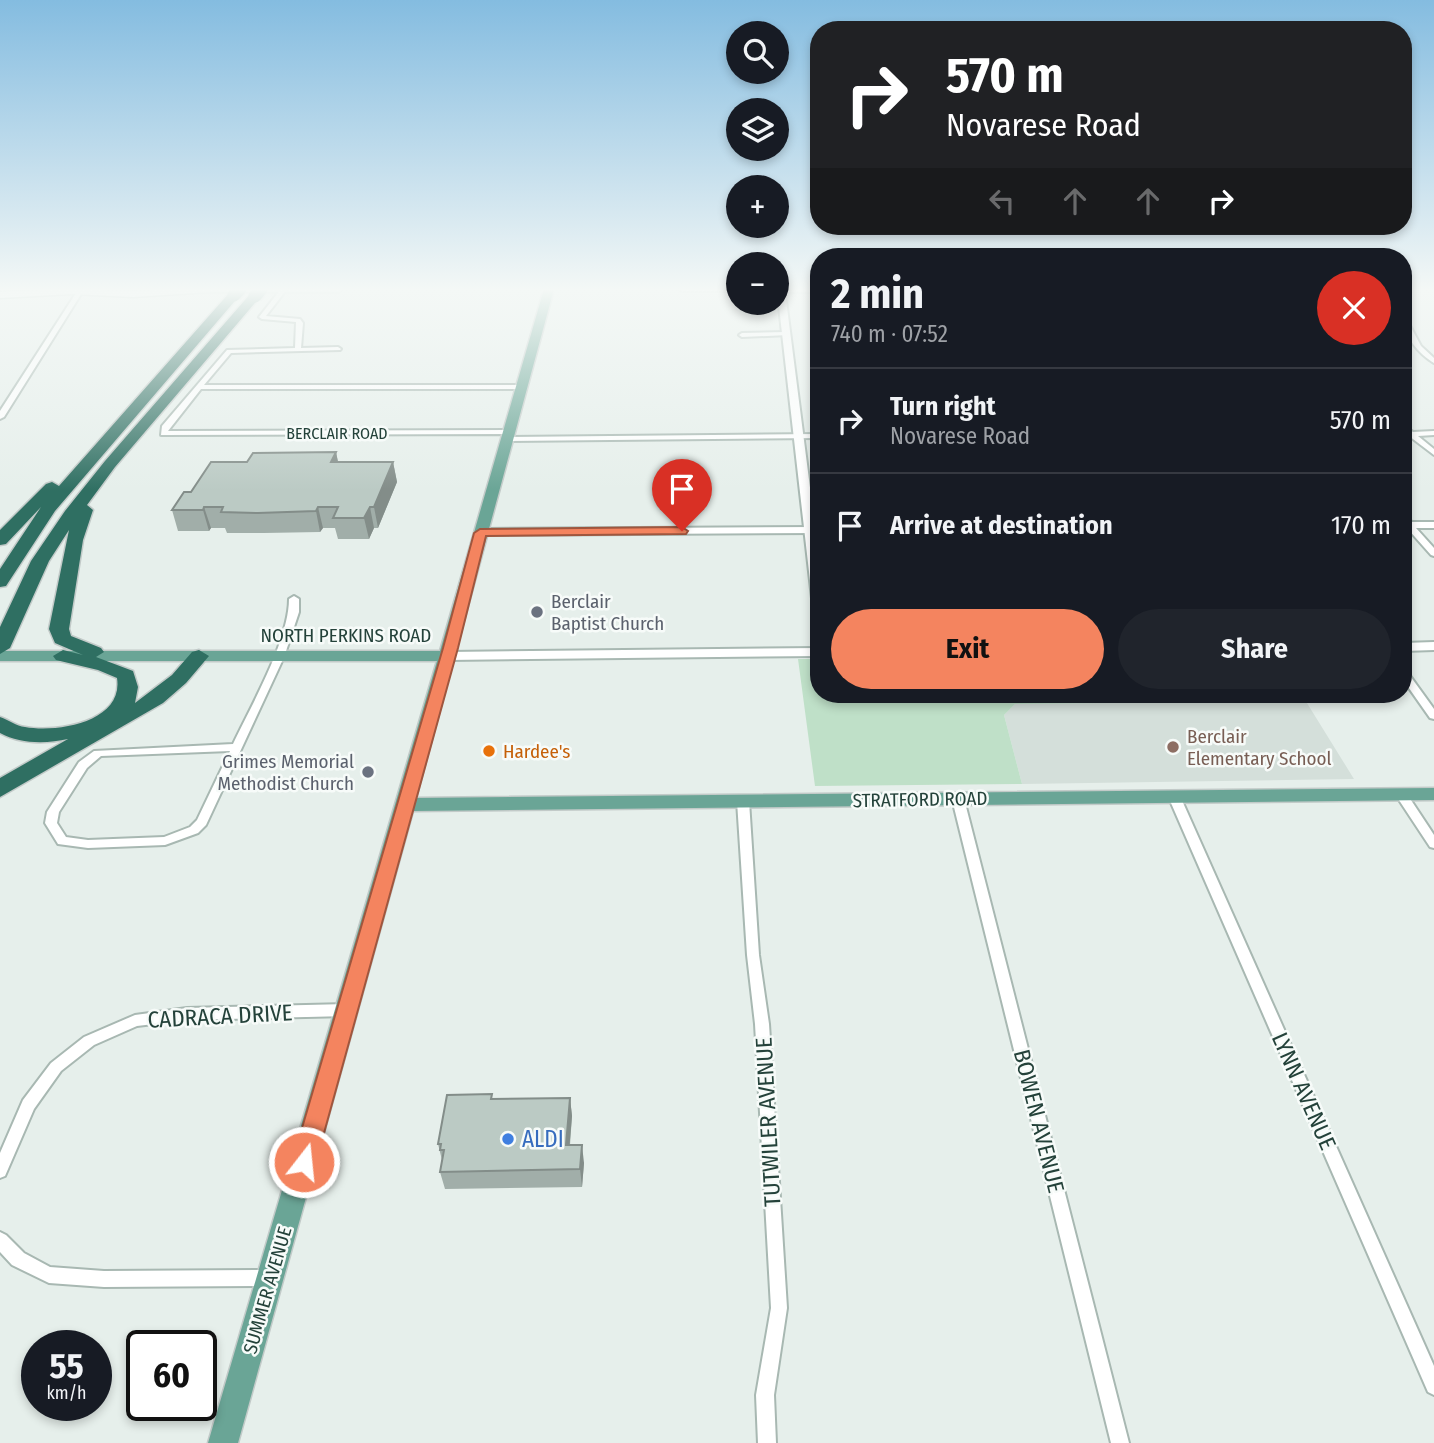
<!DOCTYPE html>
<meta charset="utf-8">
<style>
:root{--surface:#171b24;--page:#20242c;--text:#f1f3f6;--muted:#9ea1a6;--line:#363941;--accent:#f4845f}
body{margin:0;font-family:"Fira Sans Condensed",sans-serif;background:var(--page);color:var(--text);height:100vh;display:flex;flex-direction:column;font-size:26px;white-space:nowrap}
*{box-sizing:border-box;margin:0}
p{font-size:23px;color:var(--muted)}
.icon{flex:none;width:38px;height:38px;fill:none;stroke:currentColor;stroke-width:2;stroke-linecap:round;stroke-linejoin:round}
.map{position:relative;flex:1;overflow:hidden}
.sheet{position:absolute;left:810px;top:248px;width:602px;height:455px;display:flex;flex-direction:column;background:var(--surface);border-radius:28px;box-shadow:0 4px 10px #0003}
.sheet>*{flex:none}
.banner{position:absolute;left:810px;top:21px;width:602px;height:214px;border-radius:28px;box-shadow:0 4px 10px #0003;background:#202124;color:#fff;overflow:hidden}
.buttons{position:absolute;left:726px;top:21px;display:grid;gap:14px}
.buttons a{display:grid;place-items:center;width:63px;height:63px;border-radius:50%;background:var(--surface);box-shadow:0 4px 10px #0003;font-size:35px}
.speed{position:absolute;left:21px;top:1330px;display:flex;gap:14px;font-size:35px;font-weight:700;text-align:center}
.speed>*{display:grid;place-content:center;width:91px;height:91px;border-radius:50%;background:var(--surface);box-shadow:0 4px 10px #0003;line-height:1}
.speed small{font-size:18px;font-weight:400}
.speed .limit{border:4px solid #111;border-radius:10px;background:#fff;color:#111}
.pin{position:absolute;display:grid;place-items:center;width:60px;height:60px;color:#fff;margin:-72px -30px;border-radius:50% 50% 50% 0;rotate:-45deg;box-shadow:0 0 7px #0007}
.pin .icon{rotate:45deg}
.me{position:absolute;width:77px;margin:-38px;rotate:16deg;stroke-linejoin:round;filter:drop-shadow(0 0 5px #0008)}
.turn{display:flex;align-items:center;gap:24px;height:147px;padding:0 21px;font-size:32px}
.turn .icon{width:91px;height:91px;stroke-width:2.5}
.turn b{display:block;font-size:49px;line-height:60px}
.lanes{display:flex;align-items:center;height:66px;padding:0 21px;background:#0003;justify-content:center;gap:35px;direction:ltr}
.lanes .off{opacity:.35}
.round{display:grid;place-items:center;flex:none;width:74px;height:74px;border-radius:37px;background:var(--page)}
.headline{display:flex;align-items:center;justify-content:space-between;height:119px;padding:0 21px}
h1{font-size:42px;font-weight:700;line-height:52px}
.button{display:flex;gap:14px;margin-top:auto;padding:14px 21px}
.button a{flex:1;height:80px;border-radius:42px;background:var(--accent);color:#111;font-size:28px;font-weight:700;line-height:80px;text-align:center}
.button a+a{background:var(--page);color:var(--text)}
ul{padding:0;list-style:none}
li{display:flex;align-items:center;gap:21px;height:105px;padding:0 21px;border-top:2px solid var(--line)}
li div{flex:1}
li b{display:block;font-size:26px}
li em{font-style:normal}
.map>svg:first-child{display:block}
.built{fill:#d4dfda}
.green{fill:#bfe0c8}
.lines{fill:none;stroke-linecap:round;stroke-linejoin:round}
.minor-casing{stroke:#a8b8b2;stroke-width:4}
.tertiary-casing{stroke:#a8b8b2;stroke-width:4}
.secondary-casing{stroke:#a4bbb3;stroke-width:3}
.primary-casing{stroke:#c2cac8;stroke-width:3}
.motorway-casing{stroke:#c2cac8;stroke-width:3}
.minor{fill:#fff;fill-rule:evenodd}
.tertiary{fill:#fff;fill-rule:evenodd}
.secondary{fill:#fff;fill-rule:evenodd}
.primary{fill:#6aa596;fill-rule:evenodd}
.motorway{fill:#2f6f62;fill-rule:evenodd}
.motorway-bridge-casing{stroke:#c2cac8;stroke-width:16;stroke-linecap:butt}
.motorway-bridge{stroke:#2f6f62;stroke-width:13}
.wall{fill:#a1aea9}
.shaded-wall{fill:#838d89}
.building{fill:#bbcac4;stroke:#838d89;stroke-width:2}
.route{fill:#f4845f;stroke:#9f563e;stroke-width:2}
.worship-dot{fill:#6b7280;stroke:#f7fbf9;stroke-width:2.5}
.education-dot{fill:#8d6e63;stroke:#f7fbf9;stroke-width:2.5}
.food-dot{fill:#e8710a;stroke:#f7fbf9;stroke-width:2.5}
.shop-dot{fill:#3f7fe0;stroke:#f7fbf9;stroke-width:2.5}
.labels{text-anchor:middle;stroke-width:5;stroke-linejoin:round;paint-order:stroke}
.far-street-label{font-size:16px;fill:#24423a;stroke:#f7fbf9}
.worship-label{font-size:19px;fill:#5b616d;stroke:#f7fbf9;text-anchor:start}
.street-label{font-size:19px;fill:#24423a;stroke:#f7fbf9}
.education-label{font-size:19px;fill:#785e54;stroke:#f7fbf9;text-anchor:start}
.food-label{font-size:19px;fill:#c56008;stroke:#f7fbf9;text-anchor:start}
.near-street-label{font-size:23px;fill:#24423a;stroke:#f7fbf9}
.near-shop-label{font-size:23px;fill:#366cbe;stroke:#f7fbf9;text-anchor:start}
</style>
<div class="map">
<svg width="1434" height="1443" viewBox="0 0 1434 1443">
<rect width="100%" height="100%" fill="#e6efeb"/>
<path class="built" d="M1103,695H1302L1354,779L1022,784L1004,715L1015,704L1106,703Z"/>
<path class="green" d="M798,659H819V695H1103L1107,703L1015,704L1004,715L1022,784L815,786Z"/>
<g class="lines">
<defs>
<path id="minor" d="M281,289H287L266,316L300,319L303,323L301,348L338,347L341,349L340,350L231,353L204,385H522L525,387L522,389H201L168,431L510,430L514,432L510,434L161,435L162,426L227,350L295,348L296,322L262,319L259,317Z
M78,290L83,291L4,417L0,419V411Z
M1404,318L1407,320L1421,346L1434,358V363C1419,354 1403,336 1404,318Z
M786,332L788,333V335L742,337L739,335L742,333Z
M1404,426L1413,432L1434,431V435L1418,436L1434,449V455L1409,436H1404Z
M819,434V438L508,441L504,439L508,437Z
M1404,517L1412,522H1434V528H1416L1434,548V556L1431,555L1407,528L1404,527Z
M819,527V533L480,535L476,532L480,529Z
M294,596L299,599V612L284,657L206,825L198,833L165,845L88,848L58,844L45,823L47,812L79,762L94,751L233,744C251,706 289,640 289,599ZM230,751L197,820L190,827L164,837L88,840L66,837L57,823L59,812L87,768L101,756Z
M1404,672L1408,673L1434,709V719L1430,718L1404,681Z
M1401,790L1405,791L1434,835V848L1430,847L1395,794Z
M1174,792L1180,796L1434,1366V1395L1428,1392L1168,796Z
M958,795L962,796L964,799L1129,1443H1111L952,799L954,796Z
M743,797L747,798L749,801L759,955L769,1024L787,1308L774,1395L776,1443H758L756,1395L771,1308L755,1024L747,955L737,801L739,798Z
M347,1004L352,1006L354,1010L352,1014L347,1016L187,1020L137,1026L94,1045L61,1071L34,1109L5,1176L0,1178V1153L23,1100L51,1063L84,1037L135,1015L187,1008Z
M0,1232L6,1235L24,1253L50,1267L104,1271L270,1270L276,1272L278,1278L276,1284L270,1286L104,1287L49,1283L12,1265L0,1252Z"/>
<path id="tertiary" d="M678,289H738V291H682Z
M777,289H819V292H785L819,558V611L813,607Z
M1434,642V650L1404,651V643Z
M819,648V656L448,660L441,656L448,652Z"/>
<path id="secondary" d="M67,289L133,291L175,289H343L339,292H210L133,297L72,294L0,298V292Z"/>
<path id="primary" d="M544,289H554L416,798L1434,788V800L413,811L238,1443H208L437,661H0V651H440Z"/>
<path id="motorway" d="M230,292L240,295L55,511L6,586L0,587V569L41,507L6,544L0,545V530L46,484L52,482L59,486Z
M251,293L261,296L115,467L87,505L93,510L83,540L69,629L71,636L101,648L104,652L96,657L133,671L138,687L135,703L172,675L192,652L199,650L209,656L186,683L163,703L0,797V778L68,739C46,744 20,744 0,733V717C9,720 16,726 25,727C57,733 124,722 117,678L98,670L56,660L53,656L63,650L83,655L55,643L49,629L69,530L49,561L10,648L0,654V627L31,561L65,511L105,461Z"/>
</defs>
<use href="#minor" class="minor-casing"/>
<use href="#tertiary" class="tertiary-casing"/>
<use href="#secondary" class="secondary-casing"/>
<use href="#primary" class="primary-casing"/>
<use href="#motorway" class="motorway-casing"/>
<use href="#minor" class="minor"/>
<use href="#tertiary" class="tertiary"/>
<use href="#secondary" class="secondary"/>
<use href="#primary" class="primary"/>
<use href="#motorway" class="motorway"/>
<defs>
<path id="motorway-bridge" d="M234,295L240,289
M255,296L261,289"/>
</defs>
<use href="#motorway-bridge" class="motorway-bridge-casing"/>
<use href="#motorway-bridge" class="motorway-bridge"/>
</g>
<path class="wall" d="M336,452L338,462H393L397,482L378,528H374L369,539H338L335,528H323L320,532L264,533H227L225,528H211L209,531H178L172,510L191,492L247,462Z
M570,1098L572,1116L570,1145L584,1163L582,1187L445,1189L440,1172L442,1160L438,1144L493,1099Z"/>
<path class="shaded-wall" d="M336,452L340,472L331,462Z
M393,462L397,482L378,528L374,507Z
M204,507L211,528L209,531L203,510Z
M318,507L323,528L320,532L316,511Z
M370,507L374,528L369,539L364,518Z
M570,1098L572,1116L568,1163L566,1145Z
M582,1145L584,1163L582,1187L580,1169Z"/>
<path class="building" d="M336,452L331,462H393L374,507H370L364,518H333L338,507H318L316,511L258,513L221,512L223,507H204L203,510H172L184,492H191L211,462H247L253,453Z
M492,1094L491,1099L570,1098L566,1145H582L580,1169L440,1172L444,1150H440L441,1144H438L447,1095Z"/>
<linearGradient id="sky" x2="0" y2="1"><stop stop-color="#84bce0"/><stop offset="0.59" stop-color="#f4f8f6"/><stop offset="1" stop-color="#f4f8f6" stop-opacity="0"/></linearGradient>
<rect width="1434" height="491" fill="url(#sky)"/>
<path class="route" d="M682,527L688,531L686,534L486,536L458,648L316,1162L312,1169L304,1172L296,1169L292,1162L443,648L474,533L480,529Z"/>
<g class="worship-dot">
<circle cx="537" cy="612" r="7"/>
<circle cx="368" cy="772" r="7"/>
</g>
<circle class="education-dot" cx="1173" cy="747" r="7"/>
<circle class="food-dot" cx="489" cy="751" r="7"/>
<circle class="shop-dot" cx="508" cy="1139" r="7"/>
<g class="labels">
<g class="far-street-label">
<text x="337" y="439">BERCLAIR ROAD</text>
</g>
<g class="worship-label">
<text x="551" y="608">Berclair<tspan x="551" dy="22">Baptist Church</tspan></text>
<text x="354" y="768" text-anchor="end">Grimes Memorial<tspan x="354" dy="22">Methodist Church</tspan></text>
</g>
<g class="street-label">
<text x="346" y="642">NORTH PERKINS ROAD</text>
<text transform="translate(920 799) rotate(-1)" y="7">STRATFORD ROAD</text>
<text transform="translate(267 1290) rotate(-74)" y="7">SUMMER AVENUE</text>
</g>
<g class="education-label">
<text x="1187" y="743">Berclair<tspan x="1187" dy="22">Elementary School</tspan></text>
</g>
<g class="food-label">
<text x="503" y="758">Hardee's</text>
</g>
<g class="near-street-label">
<text transform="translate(220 1016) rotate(-3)" y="8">CADRACA DRIVE</text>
<text transform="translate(1304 1091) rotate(66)" y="8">LYNN AVENUE</text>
<text transform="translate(1039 1121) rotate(76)" y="8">BOWEN AVENUE</text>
<text transform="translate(768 1122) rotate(-93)" y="8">TUTWILER AVENUE</text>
</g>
<g class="near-shop-label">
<text x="522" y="1147">ALDI</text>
</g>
</g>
</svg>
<div class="buttons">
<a><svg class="icon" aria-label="search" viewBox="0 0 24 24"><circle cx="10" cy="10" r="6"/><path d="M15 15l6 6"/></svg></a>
<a><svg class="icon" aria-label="layers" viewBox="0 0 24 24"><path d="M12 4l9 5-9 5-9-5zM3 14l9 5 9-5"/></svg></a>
<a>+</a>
<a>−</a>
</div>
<div class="speed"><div>55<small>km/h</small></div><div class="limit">60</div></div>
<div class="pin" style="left:682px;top:531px;background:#d93025"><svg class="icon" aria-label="arrive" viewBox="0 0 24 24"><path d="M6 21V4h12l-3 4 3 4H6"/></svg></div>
<svg class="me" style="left:304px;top:1162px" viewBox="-20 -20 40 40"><circle r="17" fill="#f4845f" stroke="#fff" stroke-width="3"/><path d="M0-11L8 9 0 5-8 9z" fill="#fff"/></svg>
<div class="banner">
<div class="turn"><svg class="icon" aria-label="right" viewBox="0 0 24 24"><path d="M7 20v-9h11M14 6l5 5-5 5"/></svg><div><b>570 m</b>Novarese Road</div></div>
<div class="lanes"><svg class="icon off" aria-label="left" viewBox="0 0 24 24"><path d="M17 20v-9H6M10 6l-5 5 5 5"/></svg><svg class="icon off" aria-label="ahead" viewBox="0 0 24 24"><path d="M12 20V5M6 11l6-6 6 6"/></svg><svg class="icon off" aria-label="ahead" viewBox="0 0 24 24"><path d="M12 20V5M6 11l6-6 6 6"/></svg><svg class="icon" aria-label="right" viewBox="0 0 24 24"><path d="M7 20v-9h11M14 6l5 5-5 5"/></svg></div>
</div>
<section class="sheet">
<div class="headline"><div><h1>2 min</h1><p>740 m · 07:52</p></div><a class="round" style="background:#d93025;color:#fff"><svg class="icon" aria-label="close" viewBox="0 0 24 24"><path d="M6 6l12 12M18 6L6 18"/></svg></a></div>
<ul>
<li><svg class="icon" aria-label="right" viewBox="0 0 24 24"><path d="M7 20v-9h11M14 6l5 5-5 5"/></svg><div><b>Turn right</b><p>Novarese Road</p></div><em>570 m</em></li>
<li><svg class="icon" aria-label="arrive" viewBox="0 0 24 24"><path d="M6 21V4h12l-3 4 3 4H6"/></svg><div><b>Arrive at destination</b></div><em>170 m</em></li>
</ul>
<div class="button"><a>Exit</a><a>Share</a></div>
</section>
</div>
